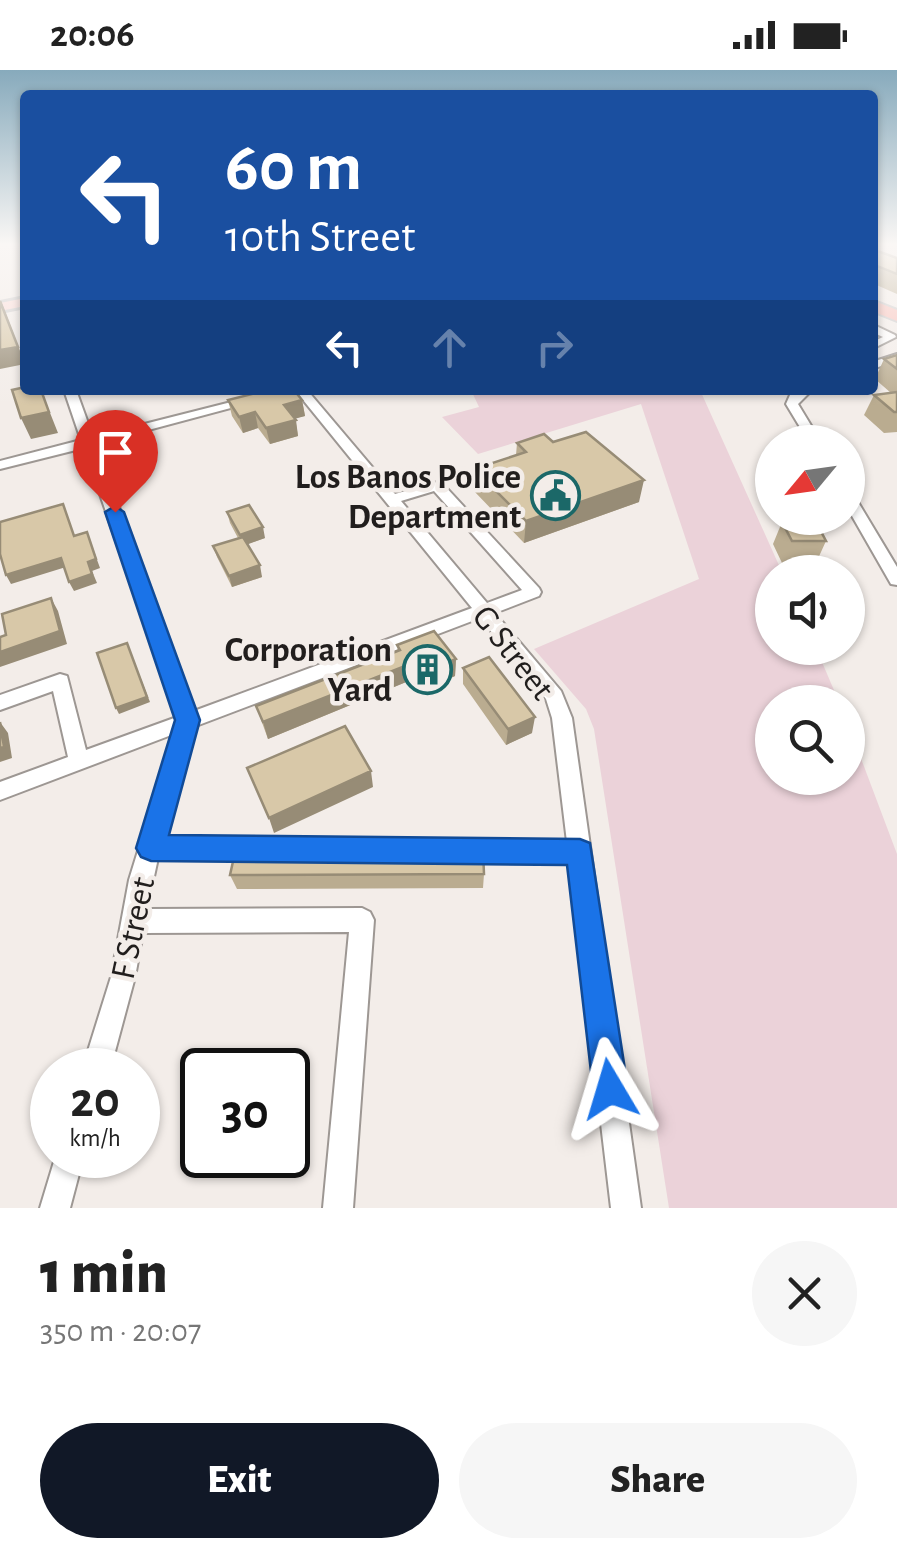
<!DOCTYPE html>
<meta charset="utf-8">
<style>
:root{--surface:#fff;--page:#f6f6f6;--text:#222;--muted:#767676;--accent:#111827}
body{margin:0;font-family:"Alegreya Sans",sans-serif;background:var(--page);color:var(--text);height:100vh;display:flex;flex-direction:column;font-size:38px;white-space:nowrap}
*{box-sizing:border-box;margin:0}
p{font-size:32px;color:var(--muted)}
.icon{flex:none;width:55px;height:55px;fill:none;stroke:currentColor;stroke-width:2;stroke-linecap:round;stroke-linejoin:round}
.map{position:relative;height:1138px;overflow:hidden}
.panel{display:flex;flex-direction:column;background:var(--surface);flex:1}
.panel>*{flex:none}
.top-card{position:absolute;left:20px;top:20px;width:858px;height:305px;border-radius:10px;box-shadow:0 2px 8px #0004;background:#1a4fa0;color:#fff;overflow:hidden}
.needle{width:65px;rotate:241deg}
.tools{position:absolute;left:755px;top:355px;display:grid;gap:20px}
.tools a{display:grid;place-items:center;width:110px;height:110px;border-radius:50%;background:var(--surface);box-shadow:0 2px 8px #0004;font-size:50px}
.speed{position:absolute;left:30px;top:978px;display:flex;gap:20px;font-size:50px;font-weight:700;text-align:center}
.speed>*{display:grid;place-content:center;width:130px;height:130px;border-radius:50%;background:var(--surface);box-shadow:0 2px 8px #0004;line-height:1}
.speed small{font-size:25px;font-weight:400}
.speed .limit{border:5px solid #111;border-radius:15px;background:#fff;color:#111}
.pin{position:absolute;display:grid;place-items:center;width:85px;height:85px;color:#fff;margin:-102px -42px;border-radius:50% 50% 50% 0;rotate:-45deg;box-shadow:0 0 10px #0007}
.pin .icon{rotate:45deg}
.me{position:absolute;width:110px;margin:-55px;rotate:353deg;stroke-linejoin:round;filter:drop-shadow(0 0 8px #0008)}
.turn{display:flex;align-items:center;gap:35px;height:210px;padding:0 40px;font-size:45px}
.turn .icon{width:130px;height:130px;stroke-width:2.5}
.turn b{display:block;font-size:70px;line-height:85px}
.lanes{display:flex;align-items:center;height:95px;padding:0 40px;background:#0003;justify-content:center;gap:50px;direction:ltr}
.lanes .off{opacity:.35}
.round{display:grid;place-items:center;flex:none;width:105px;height:105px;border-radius:52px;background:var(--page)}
.overview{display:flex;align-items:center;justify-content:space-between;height:170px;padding:0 40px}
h1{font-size:60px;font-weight:800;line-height:75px}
.primary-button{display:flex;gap:20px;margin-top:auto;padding:20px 40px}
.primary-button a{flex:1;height:115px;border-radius:60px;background:var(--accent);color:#fff;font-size:40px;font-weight:800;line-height:115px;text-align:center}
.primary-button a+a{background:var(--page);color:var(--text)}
.status{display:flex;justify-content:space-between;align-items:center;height:70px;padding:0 50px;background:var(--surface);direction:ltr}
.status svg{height:28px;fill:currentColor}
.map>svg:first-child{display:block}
.green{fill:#ebd2d9}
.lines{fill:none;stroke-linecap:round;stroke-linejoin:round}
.minor-casing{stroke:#9d9793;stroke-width:4}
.major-casing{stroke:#cac9c9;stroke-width:6}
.highway-casing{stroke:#cac9c9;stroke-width:4}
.minor{fill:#fff;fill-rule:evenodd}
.major{fill:#fcd8d4;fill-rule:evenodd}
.highway{fill:#fabeb7;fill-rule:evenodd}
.wall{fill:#baac90}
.shaded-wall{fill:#978c76}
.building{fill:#d8c8a8;stroke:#978c76;stroke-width:2.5}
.route{fill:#1a73e8;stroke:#114b97;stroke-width:2.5}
.labels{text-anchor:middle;stroke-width:9;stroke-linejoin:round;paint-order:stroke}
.poi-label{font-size:35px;font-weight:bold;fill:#211e1d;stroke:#f3ede9;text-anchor:end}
.street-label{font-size:35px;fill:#211e1d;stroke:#f3ede9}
</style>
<div class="status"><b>20:06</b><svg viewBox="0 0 49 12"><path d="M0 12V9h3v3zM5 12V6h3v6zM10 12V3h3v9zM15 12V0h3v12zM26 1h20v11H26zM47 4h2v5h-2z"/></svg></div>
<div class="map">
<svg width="897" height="1138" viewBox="0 0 897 1138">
<rect width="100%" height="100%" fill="#f3ede9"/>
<path class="green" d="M471,320H700L782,502H772V578H816L839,632H772V708H848V654L897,784V1138H669L594,659L586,639L534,579L699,509L641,334L478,384L442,347L479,337Z"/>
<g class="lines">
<defs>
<path id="minor" d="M872,254L895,265L896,267L872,279V272L883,267L872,262Z
M897,284V291L872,299V292Z
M64,320H76L93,367L251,327L257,331L96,374L194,641L472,538L295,320H307L395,424L437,412L442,413L539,518L541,522L539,526L495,543L561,621L572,648L641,1138H611L570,792L461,791L453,788L450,781L453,774L461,771L567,772L552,648L546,629L480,548L196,656L164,768L260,769L268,772L271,779L268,786L260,789L158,788L147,839L362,838L370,842L374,850L353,1138H323L349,862L143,863L135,907L110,1000H82L111,907L129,810L174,664L0,730V712L68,687L53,621L0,640V625L60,604L67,606L86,680L177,647L84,378L0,399V391L81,370ZM434,421L522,520L487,533L401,431Z
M798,320H812L798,334L821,372H809L786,334L790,325Z
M848,423L855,427L897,497V515L891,514L848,439Z
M56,1085H84L70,1138H40Z"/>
<path id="major" d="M25,228V236L0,241V233Z"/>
<path id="highway" d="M872,230L897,240V251L872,241Z"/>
</defs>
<use href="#minor" class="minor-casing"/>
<use href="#major" class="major-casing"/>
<use href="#highway" class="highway-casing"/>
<use href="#minor" class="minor"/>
<use href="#major" class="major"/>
<use href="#highway" class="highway"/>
</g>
<path class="wall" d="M872,179L897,188V224L872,213Z
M897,285V362L884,363L864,345L874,325L891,323L875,309L884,289Z
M228,330H302L305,346L295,348L298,366L270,374L258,358L243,363L232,346Z
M517,373L639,432L524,473L473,420L474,399L516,385Z
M227,442L265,468L247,474L262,507L232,517L217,487L213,476L238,468L230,453Z
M782,448H817V449H783Z
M782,452L826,471L816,493H782L773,474Z
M397,575L456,589L455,606L419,622L411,610L268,669L256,636L398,581Z
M463,598L532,663L506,675L463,614Z
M484,804L483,818L237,819L230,805Z"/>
<path class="shaded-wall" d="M1,231L25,294L0,299V280Z
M41,320L58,363L31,369L21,348Z
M247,320H266L248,324Z
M302,330L305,346L287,351L284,335Z
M255,342L258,358L243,363L239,347Z
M296,350L298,366L270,374L266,358Z
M644,410L639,432L524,473L526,451Z
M263,457L265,468L243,476L240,465Z
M87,462L100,498L92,501L97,513L74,521L69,512L88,492Z
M61,488L66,497L11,514L6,505Z
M260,495L262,507L232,517L229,506Z
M51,528L58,541L67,574L0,597V582Z
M127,573L150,632L119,644L116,638Z
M456,589L455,606L419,622L418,605Z
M410,594L411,610L268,669L263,652Z
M535,647L532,663L506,675L508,659Z
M0,652L8,663L12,688L0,692Z
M371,701L373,717L274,763L269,748Z"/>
<path class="building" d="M872,179L897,188V204L872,194Z
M0,231L18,277L0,280Z
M897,285V299L884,289Z
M25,317V320H41L49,342L21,348L12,320Z
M268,320H294L302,330L284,335L296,350L266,358L255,342L239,347L228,330Z
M897,322V342H894L874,325Z
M586,362L644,410L526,451L474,399L526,382L517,373L544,364L553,372Z
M63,434L74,466L87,462L96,489L88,492L92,504L69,512L61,488L6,505L0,484V452Z
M249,435L263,457L240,465L227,442Z
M782,452H816L826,471H792Z
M243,467L260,495L229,506L213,476Z
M51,528L60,561L0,582V567L6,565L2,544Z
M434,561L456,589L418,605L410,594L263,652L256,636L400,580L397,575Z
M127,573L147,627L116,638L97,583Z
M489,587L535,647L508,659L463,598Z
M0,652L4,677L0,678Z
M345,656L371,701L269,748L247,698Z
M236,778L483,780L484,804L230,805Z"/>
<linearGradient id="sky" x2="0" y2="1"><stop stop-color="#87aabc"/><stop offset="0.52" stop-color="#faf7f5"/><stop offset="1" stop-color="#faf7f5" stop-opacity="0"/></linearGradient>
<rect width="897" height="335" fill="url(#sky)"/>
<path class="route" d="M115,436L124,442L200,650L169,765L580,769L590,773L628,1019L623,1032L610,1037L598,1032L593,1019L567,795L151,791L141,787L136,778L175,650L105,442Z"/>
<defs>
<symbol id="civic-ring" viewBox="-11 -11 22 22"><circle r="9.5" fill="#f3ede9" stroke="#1b6868" stroke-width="1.5"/><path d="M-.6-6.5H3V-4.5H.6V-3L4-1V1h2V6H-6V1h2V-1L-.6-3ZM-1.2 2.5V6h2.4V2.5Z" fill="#1b6868"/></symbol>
<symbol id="building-ring" viewBox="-11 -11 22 22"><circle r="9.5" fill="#f3ede9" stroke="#1b6868" stroke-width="1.5"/><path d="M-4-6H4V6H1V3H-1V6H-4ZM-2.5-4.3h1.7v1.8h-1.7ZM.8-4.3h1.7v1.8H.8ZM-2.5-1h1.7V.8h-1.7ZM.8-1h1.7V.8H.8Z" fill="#1b6868"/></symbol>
</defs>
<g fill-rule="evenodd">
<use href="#civic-ring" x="528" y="398" width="55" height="55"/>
<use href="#building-ring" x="400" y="572" width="55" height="55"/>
</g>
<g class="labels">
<g class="poi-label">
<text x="521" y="418">Los Banos Police<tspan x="521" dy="40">Department</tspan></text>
<text x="392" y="591">Corporation<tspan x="392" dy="40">Yard</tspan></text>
</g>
<g class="street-label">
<text transform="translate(514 582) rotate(52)" y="12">G Street</text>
<text transform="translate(132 858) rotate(-78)" y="12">F Street</text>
</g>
</g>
</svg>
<div class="tools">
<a><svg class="needle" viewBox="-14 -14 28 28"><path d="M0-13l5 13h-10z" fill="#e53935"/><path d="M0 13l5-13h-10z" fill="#767676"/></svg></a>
<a><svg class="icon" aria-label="sound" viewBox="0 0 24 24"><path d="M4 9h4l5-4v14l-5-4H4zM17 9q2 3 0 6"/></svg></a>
<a><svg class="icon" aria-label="search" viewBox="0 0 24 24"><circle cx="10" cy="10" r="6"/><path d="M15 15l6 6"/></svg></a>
</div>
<div class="speed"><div>20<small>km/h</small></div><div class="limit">30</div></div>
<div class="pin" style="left:115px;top:442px;background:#d93025"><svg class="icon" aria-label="arrive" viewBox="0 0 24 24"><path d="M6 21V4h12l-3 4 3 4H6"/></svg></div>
<svg class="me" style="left:610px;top:1019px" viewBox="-20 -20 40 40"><path d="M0-17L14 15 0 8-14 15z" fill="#1a73e8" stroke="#fff" stroke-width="4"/></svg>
<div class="top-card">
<div class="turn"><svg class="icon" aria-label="left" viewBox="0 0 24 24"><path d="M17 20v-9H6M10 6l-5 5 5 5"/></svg><div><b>60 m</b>10th Street</div></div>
<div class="lanes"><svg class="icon" aria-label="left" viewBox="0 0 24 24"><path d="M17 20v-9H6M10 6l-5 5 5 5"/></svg><svg class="icon off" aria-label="ahead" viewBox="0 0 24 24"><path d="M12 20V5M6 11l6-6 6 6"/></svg><svg class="icon off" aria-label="right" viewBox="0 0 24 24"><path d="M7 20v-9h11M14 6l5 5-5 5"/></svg></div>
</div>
</div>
<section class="panel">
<div class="overview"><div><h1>1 min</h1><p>350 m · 20:07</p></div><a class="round"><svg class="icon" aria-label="close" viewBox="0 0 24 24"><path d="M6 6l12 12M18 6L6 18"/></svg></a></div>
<div class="primary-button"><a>Exit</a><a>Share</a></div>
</section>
